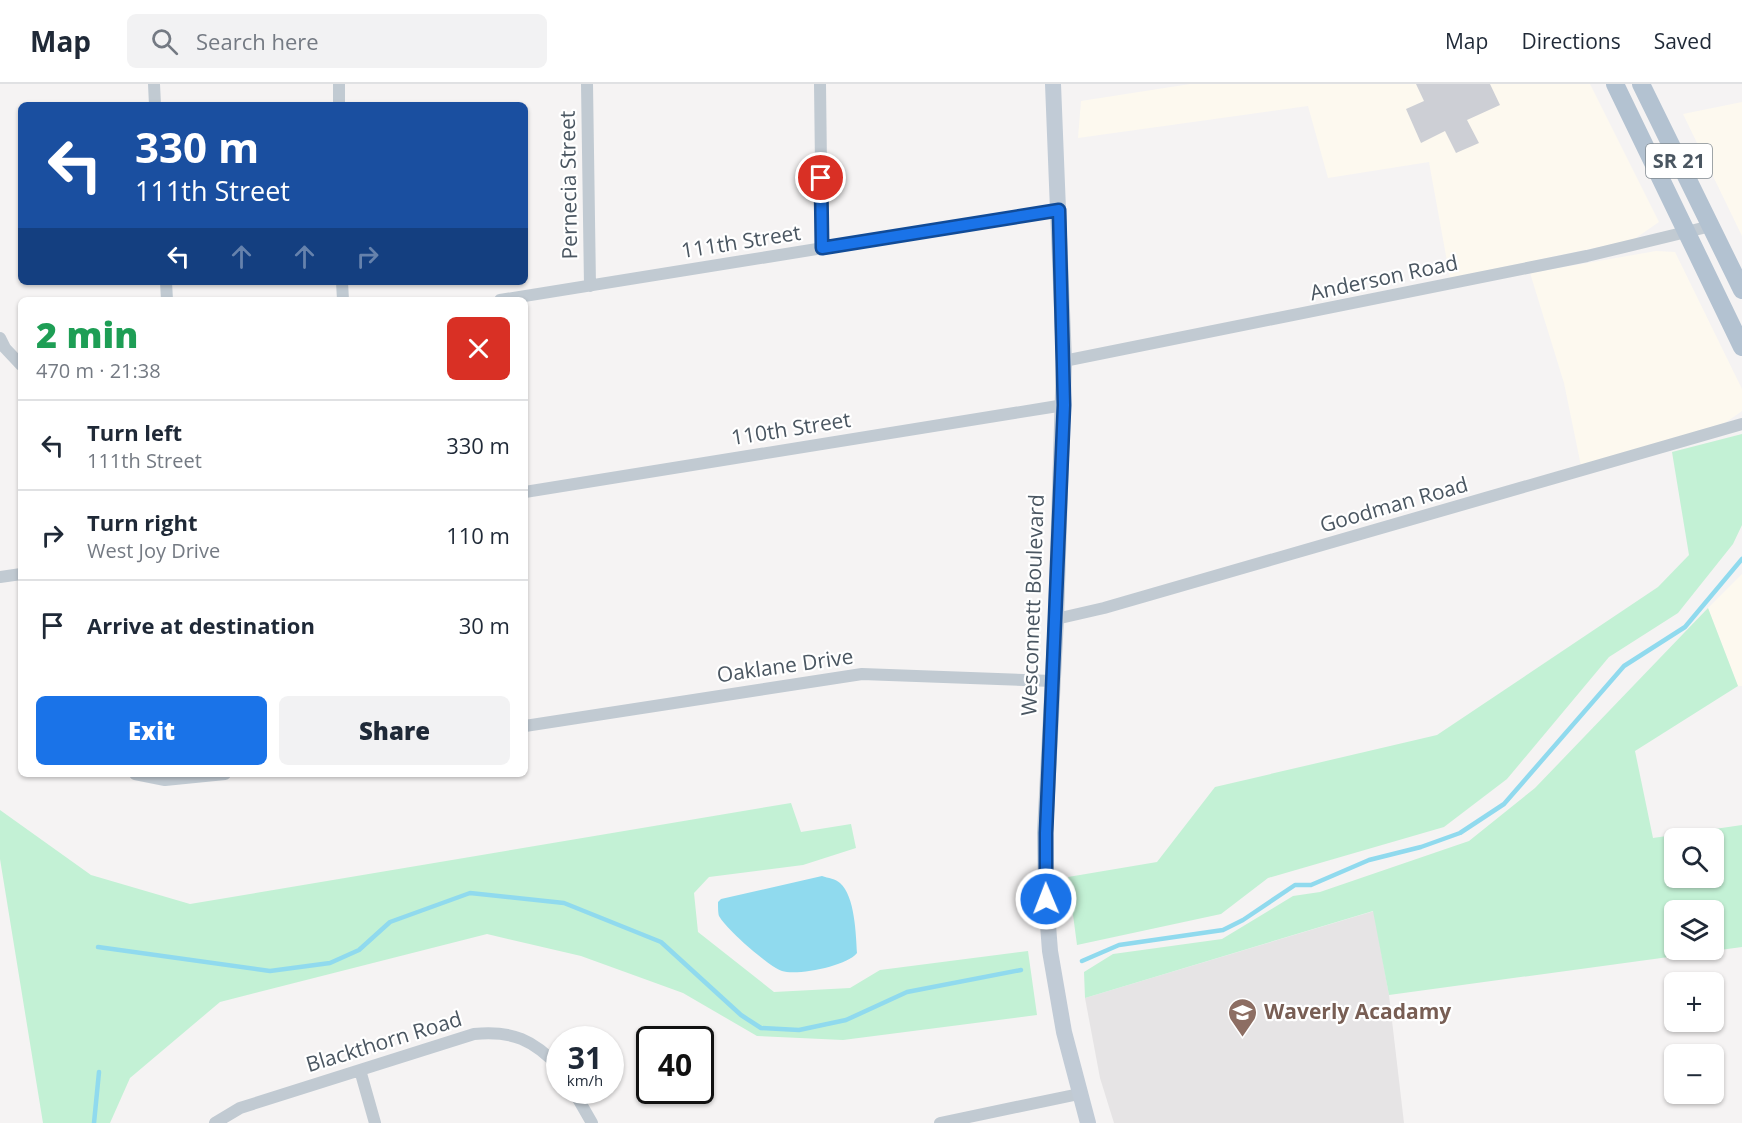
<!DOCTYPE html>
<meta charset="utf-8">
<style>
:root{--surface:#fff;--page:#f2f2f3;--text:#1f2937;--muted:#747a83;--line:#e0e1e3;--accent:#1a73e8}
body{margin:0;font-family:"Open Sans",sans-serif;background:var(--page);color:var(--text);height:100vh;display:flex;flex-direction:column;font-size:22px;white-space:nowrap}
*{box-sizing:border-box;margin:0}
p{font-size:20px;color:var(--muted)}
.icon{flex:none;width:33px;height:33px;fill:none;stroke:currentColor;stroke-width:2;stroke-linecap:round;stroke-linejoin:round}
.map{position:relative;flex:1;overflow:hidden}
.details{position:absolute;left:18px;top:213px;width:510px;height:480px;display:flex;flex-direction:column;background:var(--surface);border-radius:9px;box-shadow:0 2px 4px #0004}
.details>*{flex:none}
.top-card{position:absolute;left:18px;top:18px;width:510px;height:183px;border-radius:9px;box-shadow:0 2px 4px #0004;background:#1a4fa0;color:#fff;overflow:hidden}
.controls{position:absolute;left:1664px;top:744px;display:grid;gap:12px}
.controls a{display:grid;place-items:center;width:60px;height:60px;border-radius:9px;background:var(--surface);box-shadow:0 2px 4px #0004;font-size:30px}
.speed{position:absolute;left:546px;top:942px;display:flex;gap:12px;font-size:30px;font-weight:700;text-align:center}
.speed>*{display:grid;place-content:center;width:78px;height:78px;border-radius:50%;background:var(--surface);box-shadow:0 2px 4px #0004;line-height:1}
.speed small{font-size:15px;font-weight:400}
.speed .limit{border:3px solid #111;border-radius:9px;background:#fff;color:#111}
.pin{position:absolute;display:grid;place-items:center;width:51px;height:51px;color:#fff;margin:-26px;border:3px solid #fff;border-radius:50%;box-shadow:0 2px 6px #0007}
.me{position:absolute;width:66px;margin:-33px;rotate:359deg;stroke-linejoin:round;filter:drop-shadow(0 0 4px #0008)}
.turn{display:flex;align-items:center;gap:21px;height:126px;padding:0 18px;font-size:27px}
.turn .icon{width:78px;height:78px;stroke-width:2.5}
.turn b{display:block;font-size:42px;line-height:51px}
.lanes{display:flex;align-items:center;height:57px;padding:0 18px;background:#0003;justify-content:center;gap:30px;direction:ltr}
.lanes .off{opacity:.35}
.round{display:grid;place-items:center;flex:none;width:63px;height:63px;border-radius:9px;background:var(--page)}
.overview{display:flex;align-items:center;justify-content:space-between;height:102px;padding:0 18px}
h1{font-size:36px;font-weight:800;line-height:45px;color:#1e9e55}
.action{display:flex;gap:12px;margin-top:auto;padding:12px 18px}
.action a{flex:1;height:69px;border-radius:9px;background:var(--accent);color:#fff;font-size:24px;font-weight:800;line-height:69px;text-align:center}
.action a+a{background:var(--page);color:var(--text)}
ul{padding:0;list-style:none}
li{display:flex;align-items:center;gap:18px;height:90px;padding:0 18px;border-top:2px solid var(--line)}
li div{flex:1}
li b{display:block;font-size:22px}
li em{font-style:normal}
header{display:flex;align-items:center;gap:36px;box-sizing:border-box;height:84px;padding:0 30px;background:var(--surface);border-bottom:2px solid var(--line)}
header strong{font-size:28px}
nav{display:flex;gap:33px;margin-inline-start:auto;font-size:21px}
.search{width:420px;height:54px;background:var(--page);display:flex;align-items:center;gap:15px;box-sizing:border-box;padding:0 21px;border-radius:9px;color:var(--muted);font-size:22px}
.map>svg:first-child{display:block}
.commercial{fill:#fdf9ef}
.education{fill:#e6e4e5}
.green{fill:#c3f1d5;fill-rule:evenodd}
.water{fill:#90daee}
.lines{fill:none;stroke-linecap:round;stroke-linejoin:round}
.stream{stroke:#90daee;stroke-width:4.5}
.building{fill:#cdcfd5}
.street{stroke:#c1cad2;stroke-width:12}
.secondary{stroke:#c1cbd6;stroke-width:16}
.primary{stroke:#b3c2d1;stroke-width:18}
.route-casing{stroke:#114b97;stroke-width:15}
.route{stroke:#1a73e8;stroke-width:10}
.labels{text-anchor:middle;stroke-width:4.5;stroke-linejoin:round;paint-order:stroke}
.shield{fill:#fff;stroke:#808990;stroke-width:1.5}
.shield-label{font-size:20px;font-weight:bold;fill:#4a5661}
.street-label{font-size:21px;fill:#4a5661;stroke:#fff}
.education-label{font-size:21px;font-weight:bold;fill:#785e54;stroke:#fff;text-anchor:start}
</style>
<header>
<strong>Map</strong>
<div class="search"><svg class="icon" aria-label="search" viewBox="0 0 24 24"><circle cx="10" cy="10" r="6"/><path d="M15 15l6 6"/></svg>Search here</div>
<nav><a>Map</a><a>Directions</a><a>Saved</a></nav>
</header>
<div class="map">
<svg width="1742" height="1039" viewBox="0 0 1742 1039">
<rect width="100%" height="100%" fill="#f5f3f3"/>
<path class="commercial" d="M1190,0H1590L1659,138L1633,156L1450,194L1429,78L1328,94L1308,22L1078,54L1081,17Z
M1742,18V152L1683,30Z
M1656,167L1675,168L1742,305V327L1725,339L1581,382L1564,299L1530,189Z
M1742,490V602H1738L1708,524Z"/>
<path class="education" d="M1374,827L1389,911L1404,1039H1114L1100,994L1085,914Z"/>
<path class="green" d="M1742,350V441L1733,460L1678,529L1609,573L1507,695L1444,743L1268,794L1221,830L1077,861L1068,793L1157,778L1215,703L1437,651L1658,503L1689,471L1672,368Z
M1708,524L1738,602L1635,667L1653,754L1742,741V863L1389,911L1373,827L1085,914L1084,888L1113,870L1222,855L1293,812L1320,808L1469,757L1535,704ZM1674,754H1713V794H1674ZM1674,826H1713V866H1674Z
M791,719L801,748L851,740L856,764L803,781L709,793L694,809L698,848L774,908L850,904L880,886L1028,867L1037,931L843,956L757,952L683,909L581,872L487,850L220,918L130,994L110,1039H43L0,775V726L91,791L190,820Z"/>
<path class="water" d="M822,792C828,794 836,795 840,799C855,812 856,851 857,869C847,882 797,892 782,887C768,882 726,845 719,832C718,829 718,822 718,818L721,815Z"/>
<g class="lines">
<path class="stream" d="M98,863L270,887L330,879L359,866L390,838L470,809L564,819L661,858L741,931L761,944L799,946L846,936L907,908L1021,886
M1082,877L1119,861L1223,846L1243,836L1295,801H1311L1369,776L1421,763L1460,749L1504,720L1624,582L1685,543L1742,475
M94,1039L99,988"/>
</g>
<path class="building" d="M1416,0H1490L1500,21L1467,36L1479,59L1456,69L1445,47L1421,59L1406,25L1424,17Z"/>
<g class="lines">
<path class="street" d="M154,0L155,21
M339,0V21
M587,0L590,202
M820,0L822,164
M166,198L167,216
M342,198L343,216
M500,216L1059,126
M0,254L5,264L21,281
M1064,277L1587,172L1711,142
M525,408L1064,321
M0,493L21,490
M1056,535L1104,524L1742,340
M525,642L862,590L1053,597
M135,690L165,696L225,690
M360,986L375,1039
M573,1006L592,1039
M215,1039L240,1024L474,950C512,946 534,956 560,984
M940,1039L1079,1010"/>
<path class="secondary" d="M1053,0L1064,277L1056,535L1045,749L1046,815L1050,867L1064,948L1088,1039"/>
<path class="primary" d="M1615,0L1742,263
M1641,0L1742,206"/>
</g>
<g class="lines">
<defs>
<path id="route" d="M821,94L822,164L1059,126L1064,321L1046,749V815"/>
</defs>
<use href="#route" class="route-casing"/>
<use href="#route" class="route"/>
</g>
<defs>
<symbol id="school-pin" viewBox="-11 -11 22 30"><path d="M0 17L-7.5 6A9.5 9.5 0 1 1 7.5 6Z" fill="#8d6e63" stroke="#fff"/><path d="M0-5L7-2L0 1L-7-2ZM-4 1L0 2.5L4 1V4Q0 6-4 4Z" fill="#fff"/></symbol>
</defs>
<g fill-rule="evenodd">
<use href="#school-pin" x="1226" y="912" width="33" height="45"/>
</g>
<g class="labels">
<rect class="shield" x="1646" y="60" width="66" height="34" rx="4.5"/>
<g class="shield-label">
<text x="1679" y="84">SR 21</text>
</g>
<g class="street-label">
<text transform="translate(569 101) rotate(-91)" y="7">Pernecia Street</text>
<text transform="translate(741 158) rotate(-9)" y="7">111th Street</text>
<text transform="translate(1384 194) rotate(-12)" y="7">Anderson Road</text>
<text transform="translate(791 345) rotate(-9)" y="7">110th Street</text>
<text transform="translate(1394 421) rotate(-16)" y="7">Goodman Road</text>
<text transform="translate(1033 521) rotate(-88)" y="7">Wesconnett Boulevard</text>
<text transform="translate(785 582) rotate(-8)" y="7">Oaklane Drive</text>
<text transform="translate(384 958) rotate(-17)" y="7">Blackthorn Road</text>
</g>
<g class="education-label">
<text x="1264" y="935">Waverly Acadamy</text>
</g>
</g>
</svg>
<div class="controls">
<a><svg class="icon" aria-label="search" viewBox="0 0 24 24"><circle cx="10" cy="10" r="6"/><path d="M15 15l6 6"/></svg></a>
<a><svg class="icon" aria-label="layers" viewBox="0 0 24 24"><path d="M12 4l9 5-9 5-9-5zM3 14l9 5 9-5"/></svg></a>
<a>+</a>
<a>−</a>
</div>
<div class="speed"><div>31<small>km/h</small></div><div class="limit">40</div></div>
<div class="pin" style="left:821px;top:94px;background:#d93025"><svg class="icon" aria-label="arrive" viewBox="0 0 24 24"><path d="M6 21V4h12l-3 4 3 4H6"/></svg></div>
<svg class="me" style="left:1046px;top:815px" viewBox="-20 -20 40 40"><circle r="17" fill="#1a73e8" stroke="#fff" stroke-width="3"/><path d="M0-11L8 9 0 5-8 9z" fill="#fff"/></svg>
<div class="top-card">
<div class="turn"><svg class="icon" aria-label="left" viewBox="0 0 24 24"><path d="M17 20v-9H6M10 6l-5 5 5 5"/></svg><div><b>330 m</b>111th Street</div></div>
<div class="lanes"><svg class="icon" aria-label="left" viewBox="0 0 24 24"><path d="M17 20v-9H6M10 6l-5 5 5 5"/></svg><svg class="icon off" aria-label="ahead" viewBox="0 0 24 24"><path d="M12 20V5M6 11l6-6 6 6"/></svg><svg class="icon off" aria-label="ahead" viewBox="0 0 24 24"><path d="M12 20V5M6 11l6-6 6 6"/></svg><svg class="icon off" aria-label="right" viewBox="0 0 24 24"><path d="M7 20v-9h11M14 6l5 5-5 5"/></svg></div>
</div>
<section class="details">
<div class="overview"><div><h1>2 min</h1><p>470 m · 21:38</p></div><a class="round" style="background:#d93025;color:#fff"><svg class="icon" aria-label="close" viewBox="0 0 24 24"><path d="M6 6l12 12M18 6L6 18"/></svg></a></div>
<ul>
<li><svg class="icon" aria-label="left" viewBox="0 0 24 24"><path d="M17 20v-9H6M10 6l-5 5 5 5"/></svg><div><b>Turn left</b><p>111th Street</p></div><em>330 m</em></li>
<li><svg class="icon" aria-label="right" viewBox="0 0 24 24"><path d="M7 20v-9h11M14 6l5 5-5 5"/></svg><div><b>Turn right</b><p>West Joy Drive</p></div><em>110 m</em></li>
<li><svg class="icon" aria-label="arrive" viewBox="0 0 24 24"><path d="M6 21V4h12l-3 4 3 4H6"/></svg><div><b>Arrive at destination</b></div><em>30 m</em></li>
</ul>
<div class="action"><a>Exit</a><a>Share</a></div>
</section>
</div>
